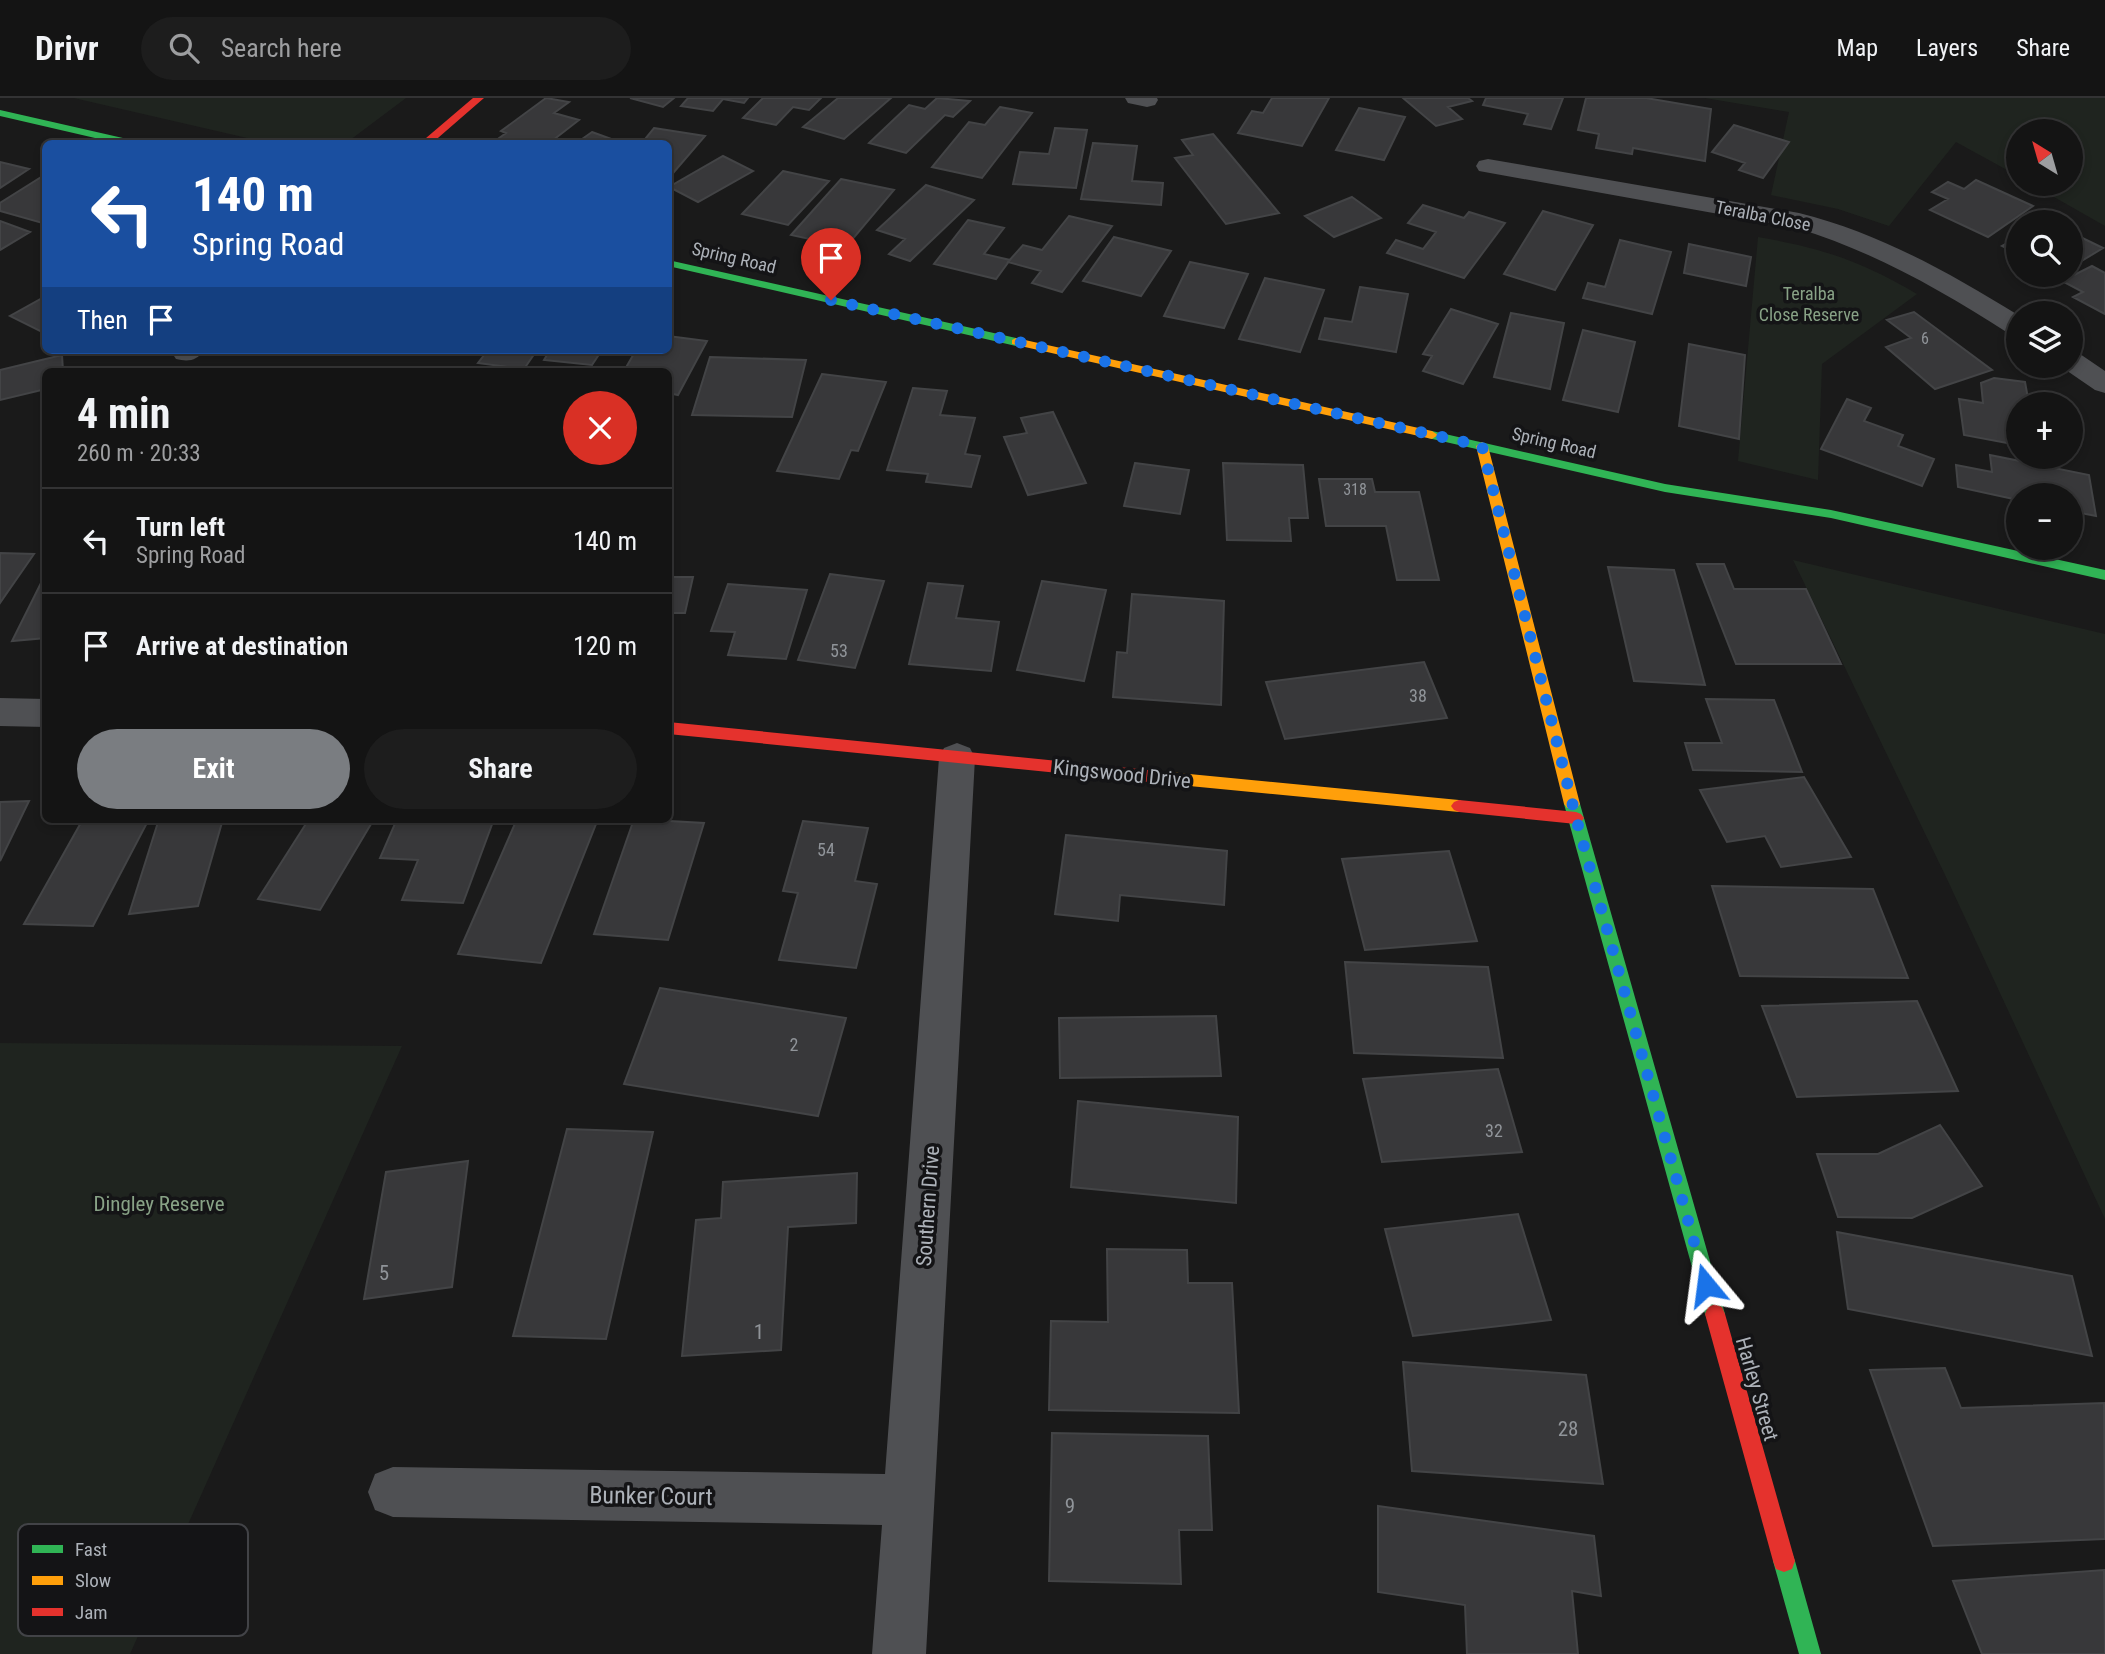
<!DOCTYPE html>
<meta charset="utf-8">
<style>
:root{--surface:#141414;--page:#1d1d1d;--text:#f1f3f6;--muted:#9d9ea0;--line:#333334;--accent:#7a7d81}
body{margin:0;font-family:"Roboto Condensed",sans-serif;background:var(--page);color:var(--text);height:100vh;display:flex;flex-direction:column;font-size:26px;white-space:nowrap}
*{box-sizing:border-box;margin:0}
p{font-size:23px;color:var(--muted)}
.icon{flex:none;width:38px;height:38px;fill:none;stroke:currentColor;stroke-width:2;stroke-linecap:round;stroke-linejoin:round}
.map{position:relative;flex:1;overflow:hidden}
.details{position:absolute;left:42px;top:270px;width:630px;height:455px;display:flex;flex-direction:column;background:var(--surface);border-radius:10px;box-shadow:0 4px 10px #0003,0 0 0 2px var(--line)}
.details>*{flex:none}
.banner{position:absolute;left:42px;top:42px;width:630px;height:214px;border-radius:10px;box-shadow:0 4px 10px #0003,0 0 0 2px var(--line);background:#1a4fa0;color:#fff;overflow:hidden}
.needle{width:46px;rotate:323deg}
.tools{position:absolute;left:2006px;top:21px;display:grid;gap:14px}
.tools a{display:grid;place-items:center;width:77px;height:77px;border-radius:50%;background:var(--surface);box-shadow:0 4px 10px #0003,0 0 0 2px var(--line);font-size:35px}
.pin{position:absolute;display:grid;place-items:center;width:60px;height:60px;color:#fff;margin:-72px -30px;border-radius:50% 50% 50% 0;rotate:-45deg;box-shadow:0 0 7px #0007}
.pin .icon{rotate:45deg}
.me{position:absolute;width:77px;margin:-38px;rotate:344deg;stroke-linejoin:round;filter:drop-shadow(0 0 5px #0008)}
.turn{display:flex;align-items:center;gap:24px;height:147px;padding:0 35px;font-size:32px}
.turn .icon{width:91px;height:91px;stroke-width:2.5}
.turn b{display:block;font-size:49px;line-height:60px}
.then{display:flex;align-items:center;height:66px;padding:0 35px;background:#0003;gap:14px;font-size:26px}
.round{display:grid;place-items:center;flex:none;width:74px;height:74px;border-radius:37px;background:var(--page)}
.head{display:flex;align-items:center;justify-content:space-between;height:119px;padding:0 35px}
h1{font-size:42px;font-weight:700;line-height:52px}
.action{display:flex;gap:14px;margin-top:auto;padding:14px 35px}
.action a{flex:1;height:80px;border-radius:42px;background:var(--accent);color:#fff;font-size:28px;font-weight:700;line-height:80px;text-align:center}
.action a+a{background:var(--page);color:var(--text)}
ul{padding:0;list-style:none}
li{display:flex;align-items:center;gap:21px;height:105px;padding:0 35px;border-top:2px solid var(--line)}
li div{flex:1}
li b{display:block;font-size:26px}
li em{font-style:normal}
header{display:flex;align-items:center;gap:42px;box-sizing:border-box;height:98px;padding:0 35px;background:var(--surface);border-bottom:2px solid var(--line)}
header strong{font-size:33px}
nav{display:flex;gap:38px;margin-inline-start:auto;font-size:24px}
.search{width:490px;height:63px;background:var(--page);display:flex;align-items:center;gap:18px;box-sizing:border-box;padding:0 24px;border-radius:38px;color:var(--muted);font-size:26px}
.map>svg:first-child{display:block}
.green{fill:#1f241f}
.building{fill:#38383a;stroke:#434446;stroke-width:2}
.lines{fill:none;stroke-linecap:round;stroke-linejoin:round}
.street{fill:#4f5053;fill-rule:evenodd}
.fast{fill:#30b455;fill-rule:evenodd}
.slow{fill:#ff9f0a;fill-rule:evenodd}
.jam{fill:#e5322d;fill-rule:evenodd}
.route{stroke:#1a73e8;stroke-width:12;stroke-dasharray:0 21.6}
.labels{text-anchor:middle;stroke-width:7;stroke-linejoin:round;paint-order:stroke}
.far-number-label{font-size:16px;fill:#909499}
.far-street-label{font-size:18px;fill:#adb2b9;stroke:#141416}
.far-park-label{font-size:18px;fill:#88a286;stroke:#141416}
.number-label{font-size:18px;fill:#909499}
.street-label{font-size:21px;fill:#adb2b9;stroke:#141416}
.park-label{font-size:21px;fill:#88a286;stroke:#141416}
.near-number-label{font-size:21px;fill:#909499}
.near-street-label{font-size:24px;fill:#adb2b9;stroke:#141416}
.key{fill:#141416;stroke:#424347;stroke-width:2}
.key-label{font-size:19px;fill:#adb2b9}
</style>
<header>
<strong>Drivr</strong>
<div class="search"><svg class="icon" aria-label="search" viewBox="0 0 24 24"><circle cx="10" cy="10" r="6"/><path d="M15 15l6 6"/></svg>Search here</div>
<nav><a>Map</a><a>Layers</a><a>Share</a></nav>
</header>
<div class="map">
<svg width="2105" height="1556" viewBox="0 0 2105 1556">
<rect width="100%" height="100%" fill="#1a1a1a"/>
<path class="green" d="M74,0H406L346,45L273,46Z
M1705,0H2105V128L2031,86H2070V33H2018V78L1956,44L1889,128L1838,111L1771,97L1789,14Z
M1758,139C1822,150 1861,163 1917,196L1822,266L1818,382L1738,363Z
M1793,462L2105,536V1121L1947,781Z
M0,945L402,948L130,1556H0Z"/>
<path class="building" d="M546,0L569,4L554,15L579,22L548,46H491L506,35L501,33Z
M630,0H674L663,9Z
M688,0H748L744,5L723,1L713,13L681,8Z
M763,0H821L809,12L793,9L776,27L743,20Z
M838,0H891L844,41L803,29Z
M937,0L970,3L953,19L945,17L906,55L869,45L909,7L925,11Z
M1272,0H1329L1302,48L1238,35L1252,13L1263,15Z
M1403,0H1468L1472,3L1448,9L1462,21L1436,28Z
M1486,0H1563L1551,31L1524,26L1528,16L1483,7Z
M1586,0H1646L1711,11L1705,63L1633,50L1632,56L1596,50L1599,36L1578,32Z
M1000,9L1032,15L982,80L932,69L969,24L985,27Z
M1359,10L1405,19L1384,62L1336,52Z
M1734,27L1789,44L1763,80L1739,72L1745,65L1712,54Z
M654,30L705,38L668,81V46H641Z
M1055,30L1087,32L1076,90L1013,86L1020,54L1049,56Z
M592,34L625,46H575Z
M1213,36L1279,115L1226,126L1175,60L1193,57L1182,42Z
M1093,45L1137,48L1132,83L1163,85L1161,107L1081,101Z
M723,58L753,73L698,104L669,89Z
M0,64L29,71L0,90Z
M783,73L829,83L788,127L742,116Z
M46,76V126L0,113V105Z
M841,81L894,92L846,149L791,137Z
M1976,82L2033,108L1988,139L1930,112L1948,101L1932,94L1948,84L1964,91Z
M926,87L974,102L910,163L889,156L905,141L877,132Z
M1352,99L1381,120L1334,139L1305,118Z
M1423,107L1464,120L1469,114L1505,125L1464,180L1387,155L1396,142L1423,151L1436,134L1408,125Z
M1543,113L1593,127L1555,192L1504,176Z
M1069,118L1112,128L1062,194L1032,185L1041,173L1008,164L1023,147L1042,152Z
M968,122L1004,130L984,156L1010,162L996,181L934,166Z
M0,123L30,134L0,152Z
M2070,134L2103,150L2070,170Z
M1114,139L1171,153L1141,198L1083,183Z
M2018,139V156L2002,148Z
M1620,142L1671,154L1652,216L1583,200L1588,185L1605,189Z
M1689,146L1751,159L1746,188L1684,175Z
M1190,164L1248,176L1224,230L1164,218Z
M2092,168L2105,175V216L2073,199L2083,194L2062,183Z
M1265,180L1324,192L1300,254L1239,241Z
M1360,189L1408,196L1396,254L1319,241L1325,220L1352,224Z
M46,198V236L10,218Z
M1451,211L1498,226L1463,286L1423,273L1432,258L1423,256Z
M1914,214L1992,272L1935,291L1886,249L1911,240L1887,222Z
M1511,215L1564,225L1550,291L1494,279Z
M1583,232L1635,244L1618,314L1563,302Z
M668,238L707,243L678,297L668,295V273H624L636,252H668Z
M1689,246L1745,257L1739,341L1679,328Z
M488,252H537L524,271L478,265Z
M550,252H602L592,267L544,262Z
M62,257L63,273H46V291L0,302V272Z
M710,259L806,262L792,319L692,317Z
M822,276L886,284L858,353L851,352L839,381L777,373Z
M1994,280L2025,284L2029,306H2018V347L1964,337L1959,301L1983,305L1981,285Z
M913,290L947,293L940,317L975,320L965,356L980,358L971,389L926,384L928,376L887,372Z
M1847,301L1871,310L1864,323L1903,337L1898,348L1934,361L1922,388L1821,351Z
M1053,314L1086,385L1028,397L1004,339L1027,335L1021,320Z
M1990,357L2089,377L2096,418L2070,413V397H2018V402L1958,389L1956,367L1992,374Z
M1135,365L1189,372L1180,416L1124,408Z
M1223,365L1303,367L1308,420H1289L1291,443L1227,442Z
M1319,381H1372L1375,394H1419L1439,482H1397L1386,428H1326Z
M0,455L34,456L0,505Z
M1697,466H1724L1734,491H1806L1841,566H1736Z
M1608,469L1674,472L1705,587L1634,583Z
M46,475V540L12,543Z
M830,476L884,483L855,570L798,562Z
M668,479H693L685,515H668Z
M1042,483L1106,492L1084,583L1017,572Z
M928,485L963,488L956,520L999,524L991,573L909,566Z
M728,486L807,492L786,561L728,557L735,534L711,533Z
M1132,496L1224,503L1221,607L1113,599L1117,554L1127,555Z
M1424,564L1447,620L1285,641L1266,584Z
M1706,601L1774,602L1802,674L1693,672L1685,645H1722Z
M1804,679L1851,759L1781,769L1765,738L1727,744L1700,692Z
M29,703L0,763V704Z
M83,721H149L93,828L24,826Z
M159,721H223L198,808L129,816Z
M309,721H374L320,812L258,801Z
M397,721H494L463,805L402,802L418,762L380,760Z
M517,721H598L541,865L458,856Z
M634,721L704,725L668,842L594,836Z
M803,723L868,730L855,783L877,786L856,870L779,862L798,795L783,793Z
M1066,737L1227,753L1224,807L1120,797L1118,823L1055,816Z
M1449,753L1477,843L1365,852L1342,761Z
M1712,788L1873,791L1908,880L1740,878Z
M1345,864L1488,869L1503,960L1354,955Z
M660,890L846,920L818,1018L624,986Z
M1917,903L1958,993L1797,999L1762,908Z
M1216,918L1221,978L1060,980L1059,920Z
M1498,971L1522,1054L1382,1064L1363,981Z
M1078,1003L1238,1019L1236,1105L1071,1089Z
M1940,1027L1982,1088L1912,1120L1838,1119L1817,1056H1878Z
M567,1031L653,1034L606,1241L513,1238Z
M468,1063L452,1189L364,1201L386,1074Z
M857,1075L856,1125L788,1129L781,1252L682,1258L696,1122L721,1120L723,1084Z
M1518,1116L1551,1222L1413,1238L1385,1131Z
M1837,1134L2072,1178L2092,1258L1848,1211Z
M1107,1151L1187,1152L1188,1185H1232L1239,1315L1049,1312L1051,1223L1108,1224Z
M1403,1264L1586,1277L1603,1386L1412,1373Z
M1945,1270L1961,1310L2104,1305L2105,1441L1933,1448L1870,1272Z
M1052,1335L1208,1338L1212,1432H1179L1181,1486L1049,1483Z
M1378,1408L1594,1438L1601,1498L1572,1493L1578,1556H1467L1465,1507L1378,1494Z
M2104,1472L2105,1556H1982L1953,1483Z"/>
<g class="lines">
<path class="street" d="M1125,0H1157L1158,2L1155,7L1147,9L1128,5Z
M1488,61L1799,115C1879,135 1948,174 2018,217V237L2008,235C1941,192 1873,153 1796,130L1479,73L1476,68L1479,63Z
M174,252H204C197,263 188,264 176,261L172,255Z
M2070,253L2080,256L2105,273V295L2095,292L2060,268H2070Z
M0,600L46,601V629L0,628Z
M957,645L970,650L975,660L926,1556H872L882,1427L393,1419L375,1412L368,1394L375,1376L393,1369L885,1376L939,660L944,650Z"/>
<path class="fast" d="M0,12L136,43L141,46H121L0,18Z
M668,162L1016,240L1022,244L1016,248L668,168Z
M1432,333L1665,386L1831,412L2105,472V482L1831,420L1665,394L1428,340L1426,337Z
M1572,700L1577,702L1580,706L1725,1216L1722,1223L1715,1226L1708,1223L1705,1216L1564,706L1567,702Z
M1784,1452L1792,1455L1795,1463L1821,1556H1799L1773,1463L1776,1455Z"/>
<path class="slow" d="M1016,240L1432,333L1438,337L1432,341L1012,246V242Z
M1482,344L1488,348L1580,706L1577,710H1567L1564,706L1476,348Z
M1148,672L1459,702L1464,704L1467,708L1464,712L1459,714L1148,684L1141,678Z"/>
<path class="jam" d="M473,0H484L431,46H419Z
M668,624L1148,672L1155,678L1148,684L668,636Z
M1459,702L1576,714L1581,716L1584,720L1581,724L1576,726L1459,714L1454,712L1451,708L1454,704Z
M1715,1206L1722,1209L1725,1216L1795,1463L1792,1471L1784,1474L1776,1471L1773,1463L1705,1216L1708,1209Z"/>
</g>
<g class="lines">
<path class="route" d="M831,202L1482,348L1576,720L1706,1187"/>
</g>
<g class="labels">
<g class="far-number-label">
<text x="1925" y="246">6</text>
<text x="1355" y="397">318</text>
</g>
<g class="far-street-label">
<text transform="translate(1763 118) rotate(11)" y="6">Teralba Close</text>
<text transform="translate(734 160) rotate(13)" y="6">Spring Road</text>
<text transform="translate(1554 345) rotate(13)" y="6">Spring Road</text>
</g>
<g class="far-park-label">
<text x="1809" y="202">Teralba<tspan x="1809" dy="21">Close Reserve</tspan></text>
</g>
<g class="number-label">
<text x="839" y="559">53</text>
<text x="1418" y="604">38</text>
<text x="826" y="758">54</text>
<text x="794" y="953">2</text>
<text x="1494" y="1039">32</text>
</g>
<g class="street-label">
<text transform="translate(1122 676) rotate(6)" y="7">Kingswood Drive</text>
<text transform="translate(928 1108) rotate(-86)" y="7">Southern Drive</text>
<text transform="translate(1757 1291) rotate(74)" y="7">Harley Street</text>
</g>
<g class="park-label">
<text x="159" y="1113">Dingley Reserve</text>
</g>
<g class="near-number-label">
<text x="384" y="1182">5</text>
<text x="759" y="1241">1</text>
<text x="1568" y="1338">28</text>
<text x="1070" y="1415">9</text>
</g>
<g class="near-street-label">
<text transform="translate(651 1398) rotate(1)" y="8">Bunker Court</text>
</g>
</g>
<rect x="18" y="1426" width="230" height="112" rx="10" class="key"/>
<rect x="32" y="1447" width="31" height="8" fill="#30b455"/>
<rect x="32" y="1478" width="31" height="9" fill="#ff9f0a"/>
<rect x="32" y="1510" width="31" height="8" fill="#e5322d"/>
<g class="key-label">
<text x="75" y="1458">Fast</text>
<text x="75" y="1489">Slow</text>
<text x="75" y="1521">Jam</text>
</g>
</svg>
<div class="tools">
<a><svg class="needle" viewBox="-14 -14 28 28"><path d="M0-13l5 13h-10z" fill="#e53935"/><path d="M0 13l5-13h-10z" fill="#9d9ea0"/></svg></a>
<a><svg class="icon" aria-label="search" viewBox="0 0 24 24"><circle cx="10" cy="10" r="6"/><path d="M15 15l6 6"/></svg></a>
<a><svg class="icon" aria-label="layers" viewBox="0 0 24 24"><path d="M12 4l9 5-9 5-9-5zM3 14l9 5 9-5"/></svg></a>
<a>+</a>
<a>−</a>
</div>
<div class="pin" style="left:831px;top:202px;background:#d93025"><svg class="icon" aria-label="arrive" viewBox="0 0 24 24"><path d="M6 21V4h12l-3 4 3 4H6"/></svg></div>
<svg class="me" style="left:1706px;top:1187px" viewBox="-20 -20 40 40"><path d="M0-17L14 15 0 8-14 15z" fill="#1a73e8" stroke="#fff" stroke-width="4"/></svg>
<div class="banner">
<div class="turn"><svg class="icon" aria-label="left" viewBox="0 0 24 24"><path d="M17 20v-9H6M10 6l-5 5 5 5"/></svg><div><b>140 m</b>Spring Road</div></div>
<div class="then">Then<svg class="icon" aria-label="arrive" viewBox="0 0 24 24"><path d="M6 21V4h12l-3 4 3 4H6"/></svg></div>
</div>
<section class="details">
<div class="head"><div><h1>4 min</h1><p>260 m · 20:33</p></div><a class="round" style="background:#d93025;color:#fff"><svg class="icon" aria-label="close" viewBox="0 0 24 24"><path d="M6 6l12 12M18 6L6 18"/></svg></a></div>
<ul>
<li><svg class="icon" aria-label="left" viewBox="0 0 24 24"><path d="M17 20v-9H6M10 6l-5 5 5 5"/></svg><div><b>Turn left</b><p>Spring Road</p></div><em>140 m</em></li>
<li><svg class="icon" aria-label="arrive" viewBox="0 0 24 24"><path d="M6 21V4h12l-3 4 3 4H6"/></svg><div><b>Arrive at destination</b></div><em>120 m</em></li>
</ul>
<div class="action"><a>Exit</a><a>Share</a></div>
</section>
</div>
